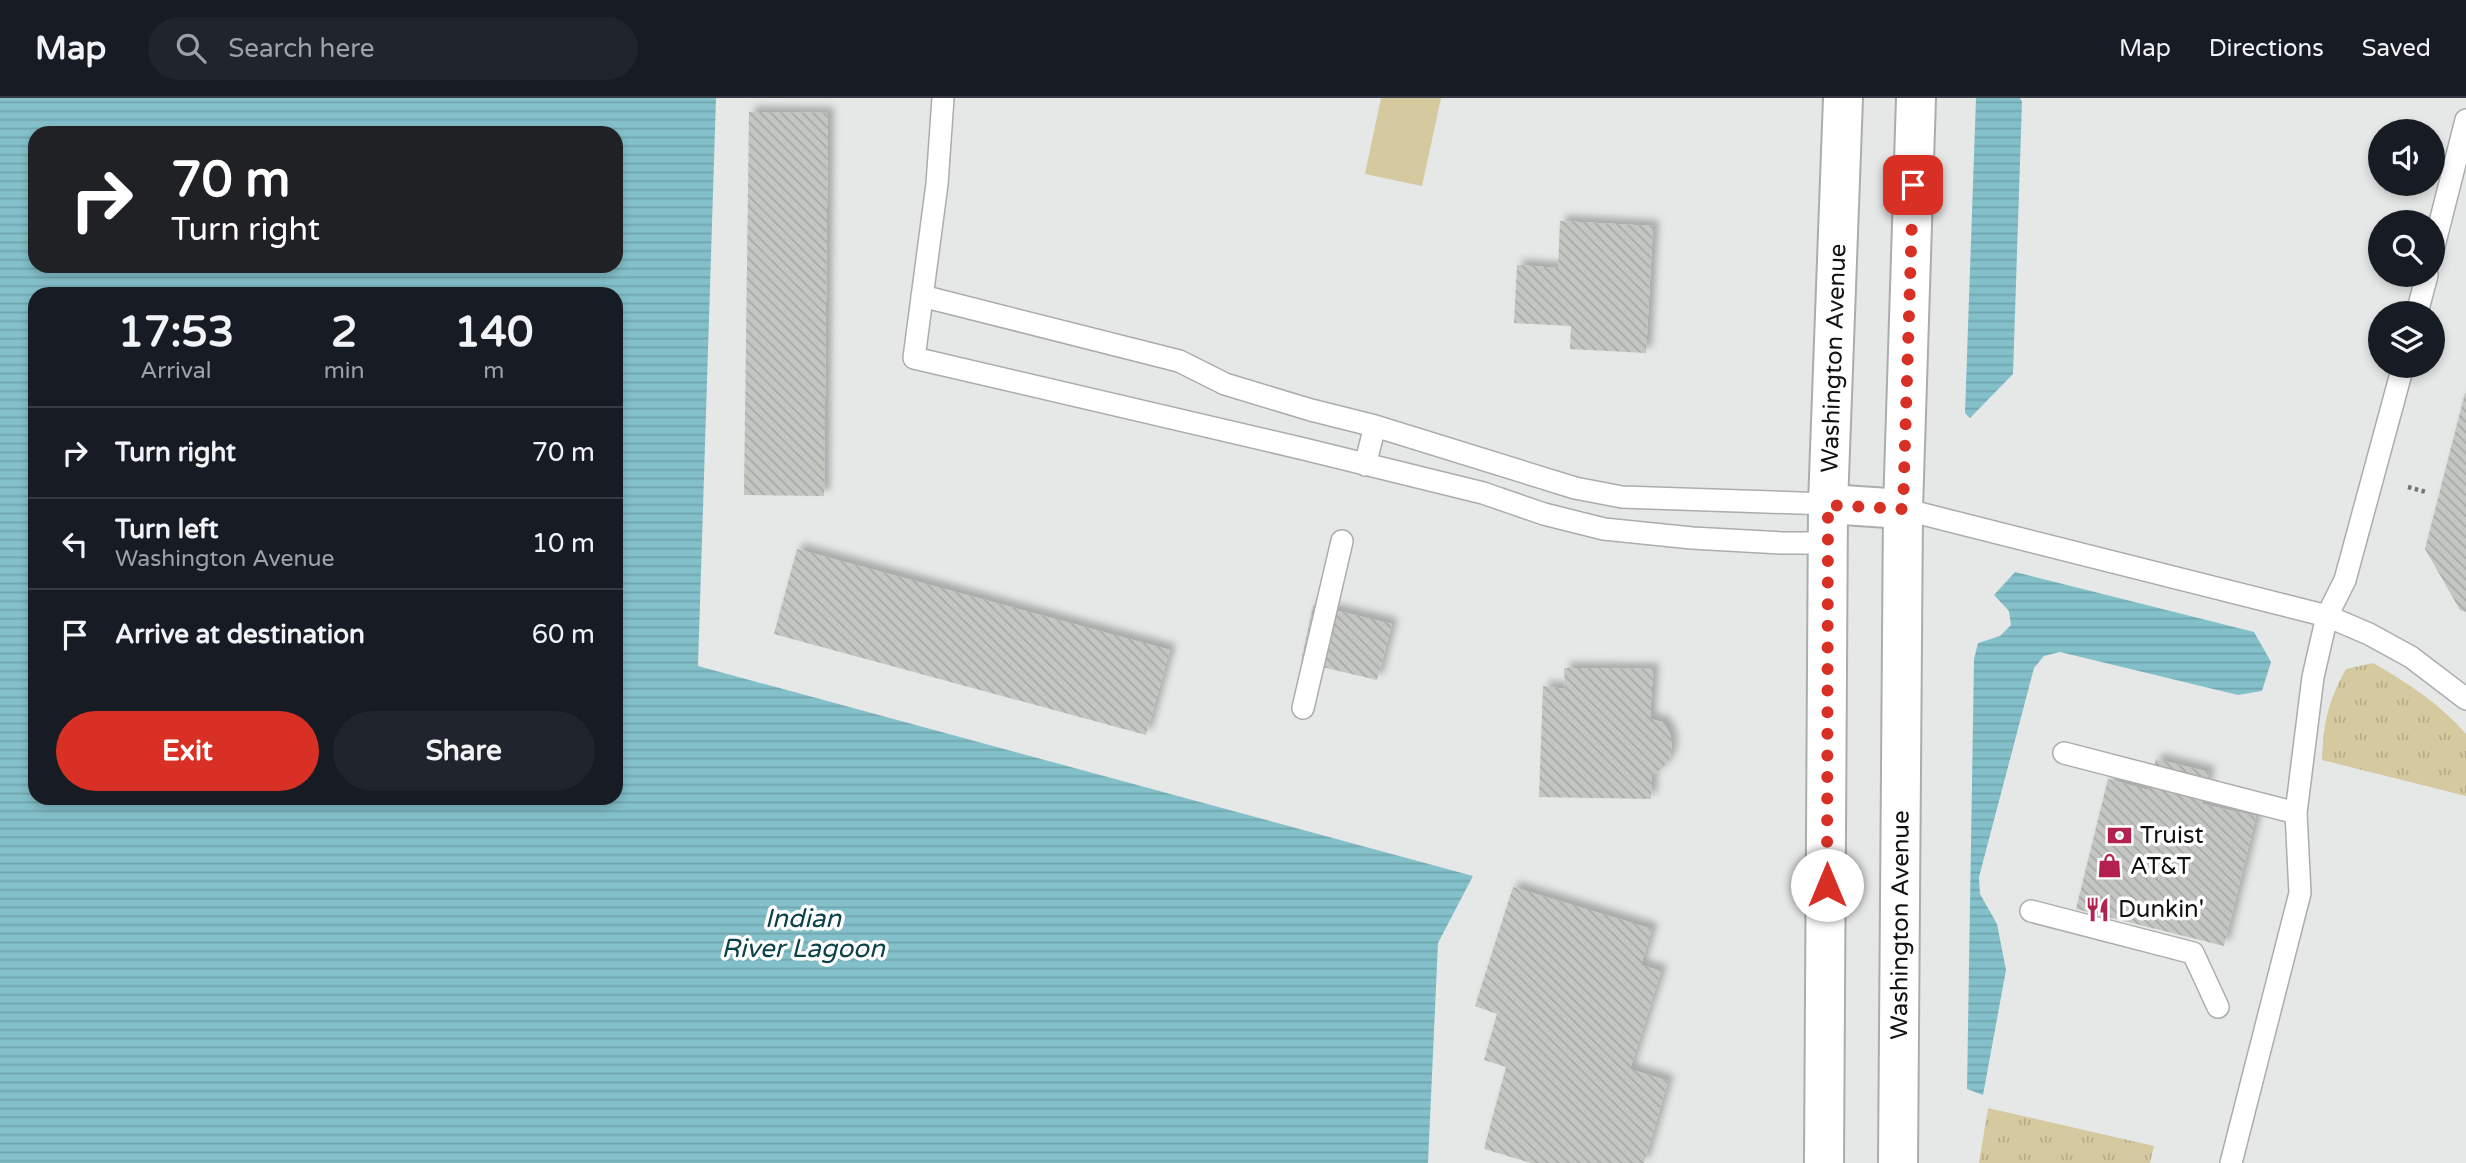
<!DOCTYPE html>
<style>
:root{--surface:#171b24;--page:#20242c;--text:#f1f3f6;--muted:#9ea1a6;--line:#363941;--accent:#d93025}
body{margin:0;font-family:"Varela Round",sans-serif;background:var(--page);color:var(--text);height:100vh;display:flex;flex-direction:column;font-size:26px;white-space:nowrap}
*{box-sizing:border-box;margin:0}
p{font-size:23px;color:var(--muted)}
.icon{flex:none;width:38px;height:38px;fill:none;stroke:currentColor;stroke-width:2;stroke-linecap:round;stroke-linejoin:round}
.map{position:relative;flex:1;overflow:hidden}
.drawer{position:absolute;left:28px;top:189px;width:595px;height:518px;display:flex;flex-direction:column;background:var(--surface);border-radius:21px;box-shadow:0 4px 10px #0003}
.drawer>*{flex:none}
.guide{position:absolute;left:28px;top:28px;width:595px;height:147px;border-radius:21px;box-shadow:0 4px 10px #0003;background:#202124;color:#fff;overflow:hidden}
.buttons{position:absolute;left:2368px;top:21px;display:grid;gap:14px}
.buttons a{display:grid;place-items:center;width:77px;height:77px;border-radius:50%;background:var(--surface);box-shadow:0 4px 10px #0003;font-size:35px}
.pin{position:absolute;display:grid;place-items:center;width:60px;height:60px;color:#fff;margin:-30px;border-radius:14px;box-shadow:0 4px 10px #0006}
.me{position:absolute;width:77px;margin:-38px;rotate:0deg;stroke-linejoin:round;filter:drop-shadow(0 0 5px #0008)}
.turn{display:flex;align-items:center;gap:24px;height:147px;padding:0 28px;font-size:32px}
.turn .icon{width:91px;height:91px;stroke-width:2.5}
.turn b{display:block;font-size:49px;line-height:60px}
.eta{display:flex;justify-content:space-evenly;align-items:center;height:119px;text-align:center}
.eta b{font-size:42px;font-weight:700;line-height:49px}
.primary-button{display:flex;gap:14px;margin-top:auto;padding:14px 28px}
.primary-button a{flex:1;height:80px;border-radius:42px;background:var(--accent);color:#fff;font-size:28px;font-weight:700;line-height:80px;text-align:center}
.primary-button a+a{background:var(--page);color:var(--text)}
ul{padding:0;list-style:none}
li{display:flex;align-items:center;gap:21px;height:91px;padding:0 28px;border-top:2px solid var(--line)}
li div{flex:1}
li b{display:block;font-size:26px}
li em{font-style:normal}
header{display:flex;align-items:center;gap:42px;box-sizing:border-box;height:98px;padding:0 35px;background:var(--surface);border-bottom:2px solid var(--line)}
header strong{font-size:33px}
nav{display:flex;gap:38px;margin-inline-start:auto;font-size:24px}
.search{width:490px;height:63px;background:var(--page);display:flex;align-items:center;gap:18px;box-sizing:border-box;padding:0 24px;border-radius:38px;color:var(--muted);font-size:26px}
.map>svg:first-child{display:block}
.grass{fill:url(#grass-tufts)}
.park{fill:#d5ca9f}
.water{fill:url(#water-rules);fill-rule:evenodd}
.building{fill:url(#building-back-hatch);filter:url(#shadow)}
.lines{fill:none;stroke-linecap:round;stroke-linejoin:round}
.service-casing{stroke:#aaadab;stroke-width:24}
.minor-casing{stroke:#aaadab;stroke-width:42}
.primary-casing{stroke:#aaadab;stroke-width:42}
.path{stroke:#737574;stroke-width:4.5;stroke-dasharray:3.5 3.5;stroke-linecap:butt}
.service{stroke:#fff;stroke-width:21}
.minor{stroke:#fff;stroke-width:38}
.primary{stroke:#fff;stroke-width:38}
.route{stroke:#d93025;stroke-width:12;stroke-dasharray:0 21.6}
.labels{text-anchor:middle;stroke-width:7;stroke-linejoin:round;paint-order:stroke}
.street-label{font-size:24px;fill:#111211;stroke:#fff}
.poi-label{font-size:24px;fill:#111211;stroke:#fff;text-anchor:start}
.water-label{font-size:26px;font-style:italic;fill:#0c434b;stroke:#fff}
</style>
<header>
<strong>Map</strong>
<div class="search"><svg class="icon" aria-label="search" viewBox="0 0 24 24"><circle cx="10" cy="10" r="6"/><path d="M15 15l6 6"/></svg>Search here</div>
<nav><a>Map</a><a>Directions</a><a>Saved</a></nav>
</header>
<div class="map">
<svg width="2466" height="1065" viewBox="0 0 2466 1065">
<defs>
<pattern id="grass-tufts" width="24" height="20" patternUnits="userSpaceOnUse" patternTransform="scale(1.75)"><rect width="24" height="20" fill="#d5ca9f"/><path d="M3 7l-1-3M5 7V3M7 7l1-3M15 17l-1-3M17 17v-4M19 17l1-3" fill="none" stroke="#b6ac88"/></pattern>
<pattern id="water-rules" width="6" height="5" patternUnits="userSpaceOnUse" patternTransform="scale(1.75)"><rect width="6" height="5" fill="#84c0ca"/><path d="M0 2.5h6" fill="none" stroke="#71a4ac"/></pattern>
<pattern id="building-back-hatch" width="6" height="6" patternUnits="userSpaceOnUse" patternTransform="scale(1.75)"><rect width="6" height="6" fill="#c4c6c2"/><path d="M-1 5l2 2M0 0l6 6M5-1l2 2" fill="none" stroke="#a7a9a6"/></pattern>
<filter id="shadow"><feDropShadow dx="6" dy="-6" stdDeviation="3.5" flood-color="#0004"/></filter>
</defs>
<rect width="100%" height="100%" fill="#e5e8e6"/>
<path class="grass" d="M2373,565C2407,584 2440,606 2466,636V698L2322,662C2324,623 2327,606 2346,571Z
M1988,1010L2154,1048L2150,1065H1979Z"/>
<path class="park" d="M1381,0H1441L1422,88L1365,76Z"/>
<path class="water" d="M0,0H716L698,568L1473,778L1438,845L1428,1065H0ZM35,35H616V168H35ZM35,196H616V700H35Z
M1976,0H2020L2022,4L2013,276L1970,320L1965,315Z
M2015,474L2254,534L2271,564L2262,593L2238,597L2060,554L2044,558L2034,570L1979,779L1980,796L1997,826L2006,872L1983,997L1967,991L1974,561L1978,545L2000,538L2011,527L2009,513L1994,497Z"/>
<path class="building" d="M749,14L828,15L824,398L744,397Z
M1560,123L1653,128L1646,255L1570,251L1571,228L1514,225L1517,167L1558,170Z
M2465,295H2466V514L2460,512L2425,451Z
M797,451L1170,552L1146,637L774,536Z
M1313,507L1392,526L1377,582L1301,564Z
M1564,570L1653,571L1650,621L1663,624L1670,636L1672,647L1670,659L1663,670L1652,677L1651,701L1539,699L1543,588L1565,591Z
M2156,661L2209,674L2202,706L2256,718L2224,848L2076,811L2108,681L2148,692Z
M1513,789L1652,831L1641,867L1661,873L1630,971L1668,983L1644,1065H1531L1484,1051L1506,969L1484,962L1497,916L1475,908Z"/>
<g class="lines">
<defs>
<path id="service" d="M943,0L937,86L914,260L1304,351L1483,395L1544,416L1604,431L1692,440L1782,445H1828
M2432,156L2466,22
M922,198L1179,263L1225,286L1311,312L1375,328L1575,390L1622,399L1828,406
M2417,215L2427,177
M1365,367L1375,328
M1903,411L2327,518L2369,536L2411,559L2466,601
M1303,610L1342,443
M2064,655L2296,715
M2031,813L2193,855L2218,909
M2231,1065L2300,795L2296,715L2313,579L2327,518L2345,482L2403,268"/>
<path id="minor" d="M1828,406L1903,411"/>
<g id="primary">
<path id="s1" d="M1824,1065L1828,406L1843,0"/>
<path id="s2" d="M1898,1065L1903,411L1916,0"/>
</g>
</defs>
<use href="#service" class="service-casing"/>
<use href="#minor" class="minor-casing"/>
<use href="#primary" class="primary-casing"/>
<path class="path" d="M2408,389L2426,394"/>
<use href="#service" class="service"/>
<use href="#minor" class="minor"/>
<use href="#primary" class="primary"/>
</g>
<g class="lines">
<path class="route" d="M1827,787L1828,407L1903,411L1913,87"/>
</g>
<defs>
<symbol id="bank-bare" viewBox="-9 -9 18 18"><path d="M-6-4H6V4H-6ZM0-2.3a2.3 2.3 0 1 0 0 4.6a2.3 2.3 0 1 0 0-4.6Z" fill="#b3224e" stroke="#fff" stroke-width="2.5" paint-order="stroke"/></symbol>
<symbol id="shop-bare" viewBox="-9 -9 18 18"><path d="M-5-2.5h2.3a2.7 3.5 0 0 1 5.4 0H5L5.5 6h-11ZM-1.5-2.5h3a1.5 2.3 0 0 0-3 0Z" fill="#b3224e" stroke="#fff" stroke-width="2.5" paint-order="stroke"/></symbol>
<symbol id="restaurant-bare" viewBox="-9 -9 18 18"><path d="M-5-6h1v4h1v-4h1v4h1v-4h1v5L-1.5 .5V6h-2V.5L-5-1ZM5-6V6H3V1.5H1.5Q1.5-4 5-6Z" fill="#b3224e" stroke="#fff" stroke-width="2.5" paint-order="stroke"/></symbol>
</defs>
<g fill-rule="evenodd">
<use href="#bank-bare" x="2102" y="720" width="35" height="35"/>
<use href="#shop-bare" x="2092" y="750" width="35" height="35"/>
<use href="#restaurant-bare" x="2080" y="794" width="35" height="35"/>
</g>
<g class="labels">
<g class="street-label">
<text dy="8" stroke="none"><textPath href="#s1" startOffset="805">Washington Avenue</textPath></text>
<text dy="8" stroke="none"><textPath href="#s2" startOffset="238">Washington Avenue</textPath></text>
</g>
<g class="poi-label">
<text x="2140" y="745">Truist</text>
<text x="2130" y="776">AT&amp;T</text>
<text x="2118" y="819">Dunkin'</text>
</g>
<g class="water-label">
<text x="803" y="829">Indian<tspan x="803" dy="30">River Lagoon</tspan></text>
</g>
</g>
</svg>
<div class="buttons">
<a><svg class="icon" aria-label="sound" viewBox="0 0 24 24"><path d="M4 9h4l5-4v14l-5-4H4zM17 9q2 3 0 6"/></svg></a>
<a><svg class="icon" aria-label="search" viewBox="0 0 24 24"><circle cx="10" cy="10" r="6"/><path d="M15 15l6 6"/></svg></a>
<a><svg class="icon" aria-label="layers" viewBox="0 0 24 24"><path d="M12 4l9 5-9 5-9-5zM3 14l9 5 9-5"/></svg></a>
</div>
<div class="pin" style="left:1913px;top:87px;background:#d93025"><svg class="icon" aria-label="arrive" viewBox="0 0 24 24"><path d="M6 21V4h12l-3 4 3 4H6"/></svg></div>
<svg class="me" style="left:1827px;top:787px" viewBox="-20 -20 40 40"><circle r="19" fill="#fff"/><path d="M0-13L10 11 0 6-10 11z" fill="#d93025"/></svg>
<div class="guide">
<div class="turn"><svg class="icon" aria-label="right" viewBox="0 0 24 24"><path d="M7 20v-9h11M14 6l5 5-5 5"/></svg><div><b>70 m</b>Turn right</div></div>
</div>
<section class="drawer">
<div class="eta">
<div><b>17:53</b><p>Arrival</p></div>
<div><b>2</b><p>min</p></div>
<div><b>140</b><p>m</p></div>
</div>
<ul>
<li><svg class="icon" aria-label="right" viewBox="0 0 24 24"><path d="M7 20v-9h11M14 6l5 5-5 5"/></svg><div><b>Turn right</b></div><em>70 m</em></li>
<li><svg class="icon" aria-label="left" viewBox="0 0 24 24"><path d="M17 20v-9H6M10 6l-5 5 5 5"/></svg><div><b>Turn left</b><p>Washington Avenue</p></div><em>10 m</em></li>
<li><svg class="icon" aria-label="arrive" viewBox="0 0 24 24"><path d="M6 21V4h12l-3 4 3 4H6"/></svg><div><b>Arrive at destination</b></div><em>60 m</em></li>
</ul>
<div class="primary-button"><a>Exit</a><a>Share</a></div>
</section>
</div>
